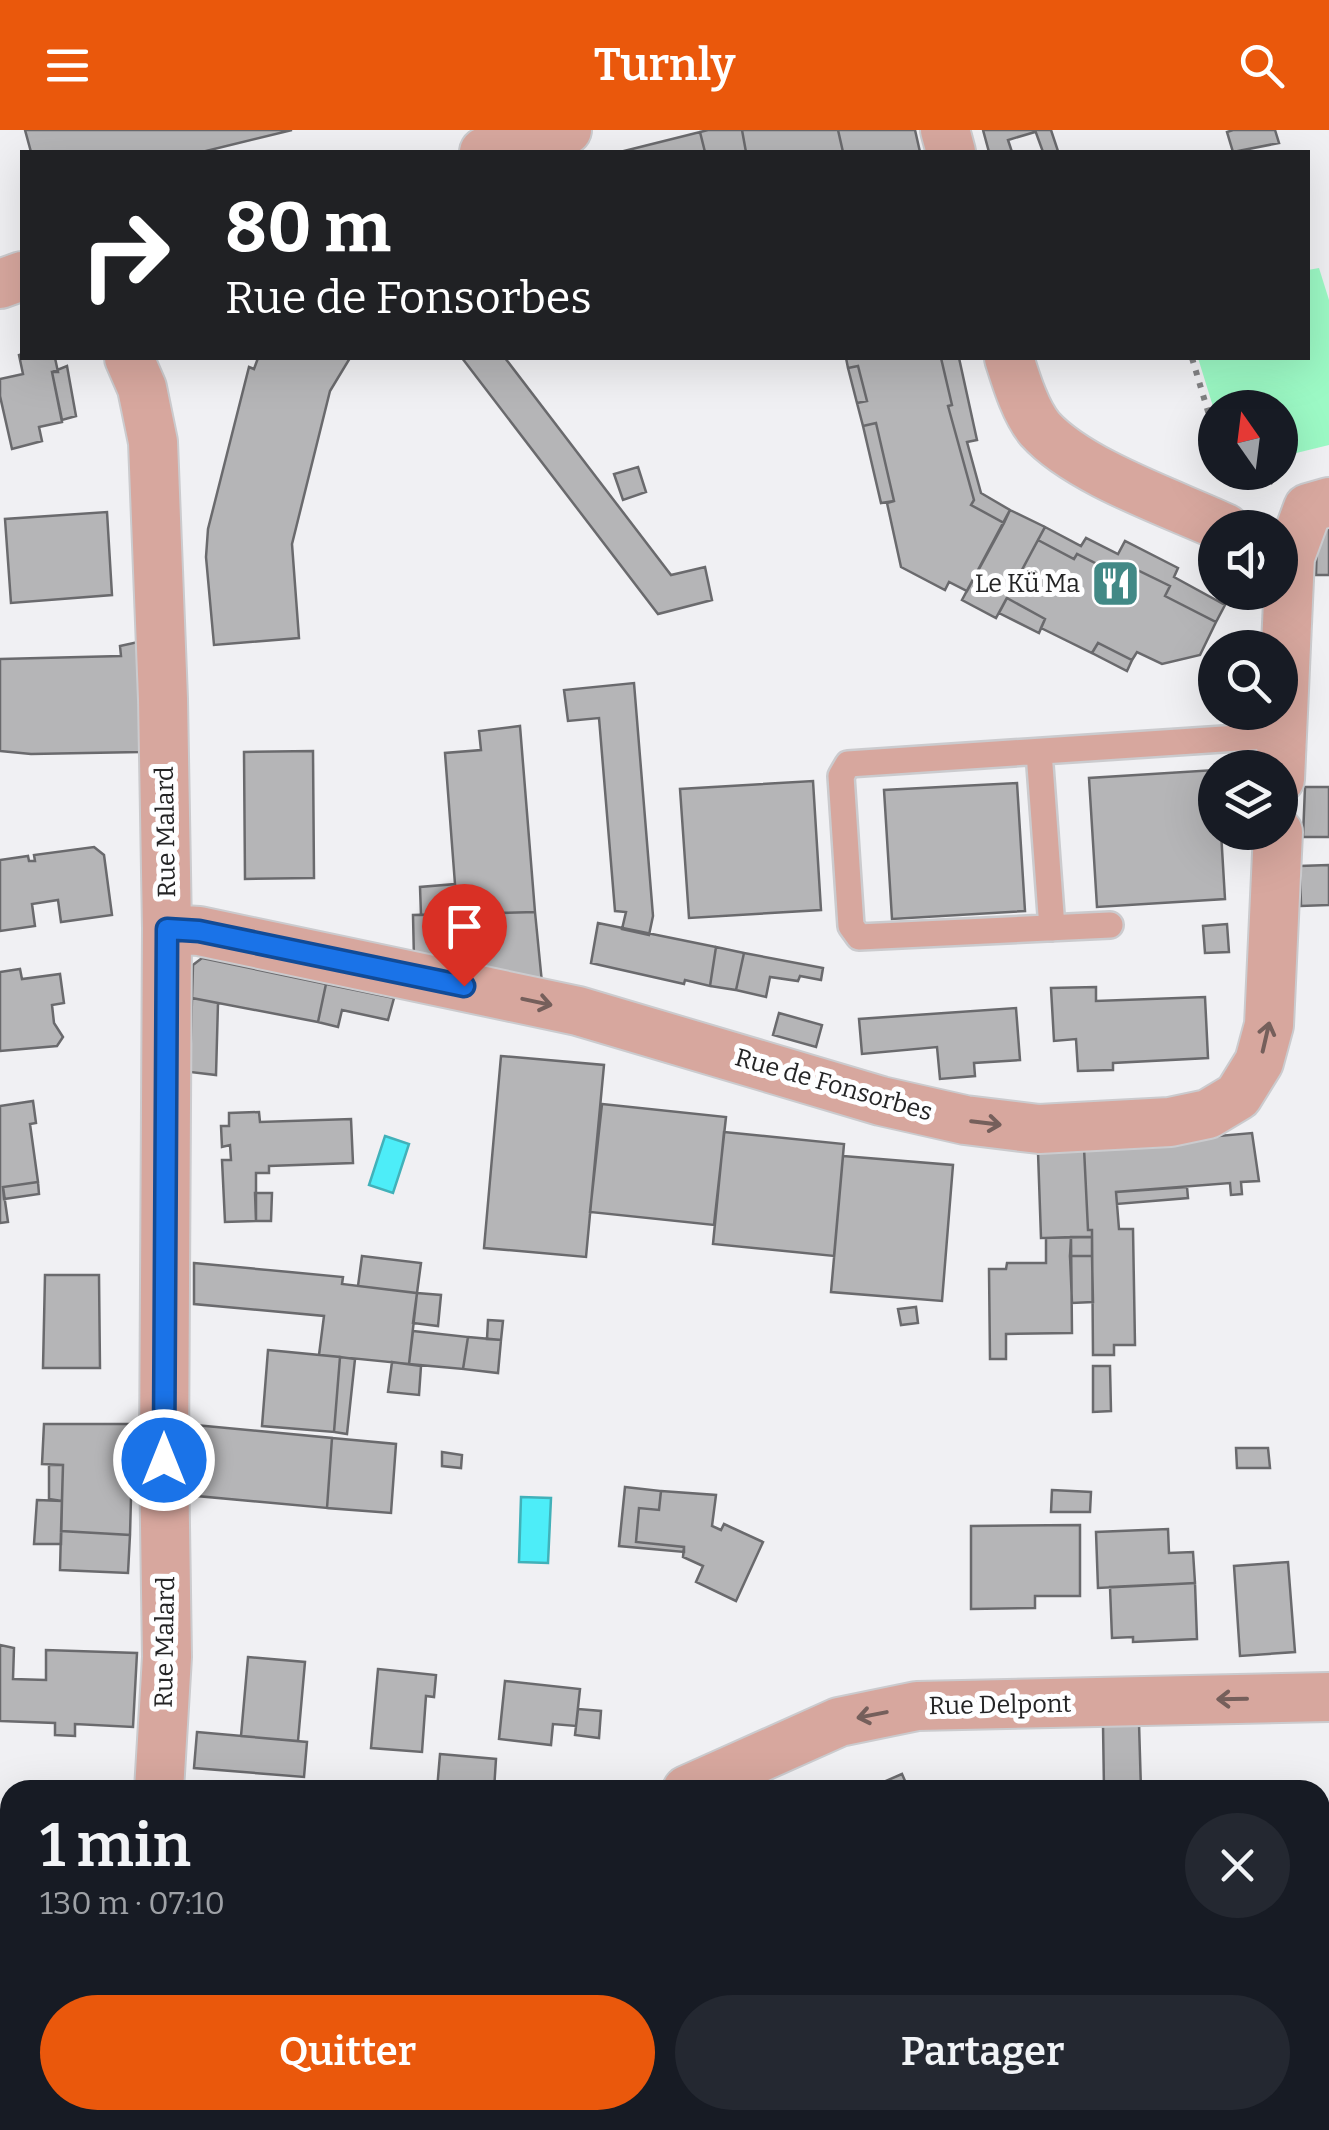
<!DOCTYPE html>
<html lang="fr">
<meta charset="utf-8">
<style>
:root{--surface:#171b24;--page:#242831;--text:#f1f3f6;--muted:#9ea1a6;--accent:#ea580c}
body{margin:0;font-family:Bitter,serif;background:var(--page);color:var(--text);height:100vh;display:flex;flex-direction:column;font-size:38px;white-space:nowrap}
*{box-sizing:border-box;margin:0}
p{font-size:32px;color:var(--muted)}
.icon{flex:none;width:55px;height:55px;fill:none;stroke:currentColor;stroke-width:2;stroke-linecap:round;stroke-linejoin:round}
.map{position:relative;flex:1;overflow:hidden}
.sheet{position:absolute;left:0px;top:1650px;width:1330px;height:350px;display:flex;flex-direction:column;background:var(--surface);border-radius:30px 30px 0 0;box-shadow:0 10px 40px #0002}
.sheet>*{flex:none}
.hud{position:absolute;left:20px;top:20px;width:1290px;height:210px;border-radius:0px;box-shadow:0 10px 40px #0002;background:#202124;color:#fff;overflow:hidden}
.needle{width:65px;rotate:346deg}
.controls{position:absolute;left:1198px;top:260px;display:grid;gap:20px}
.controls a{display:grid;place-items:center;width:100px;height:100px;border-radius:50%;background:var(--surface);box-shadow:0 10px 40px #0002;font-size:50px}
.pin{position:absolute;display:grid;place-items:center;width:85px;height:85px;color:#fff;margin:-102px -42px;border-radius:50% 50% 50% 0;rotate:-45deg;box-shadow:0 0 10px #0007}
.pin .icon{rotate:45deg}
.me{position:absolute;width:110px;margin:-55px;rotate:0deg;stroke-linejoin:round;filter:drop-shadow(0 0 8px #0008)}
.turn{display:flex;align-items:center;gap:35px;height:210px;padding:0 40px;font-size:45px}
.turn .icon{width:130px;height:130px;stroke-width:2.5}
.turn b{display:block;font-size:70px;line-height:85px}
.round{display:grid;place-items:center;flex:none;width:105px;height:105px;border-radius:52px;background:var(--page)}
.summary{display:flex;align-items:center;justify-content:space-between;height:170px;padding:0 40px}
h1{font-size:60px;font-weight:600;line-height:75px}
.primary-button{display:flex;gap:20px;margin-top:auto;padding:20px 40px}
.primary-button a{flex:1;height:115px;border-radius:60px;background:var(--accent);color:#fff;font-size:40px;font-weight:600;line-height:115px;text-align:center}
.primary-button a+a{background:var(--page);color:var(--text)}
header{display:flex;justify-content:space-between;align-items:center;height:130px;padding:0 40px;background:var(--accent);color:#fff;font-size:45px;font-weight:600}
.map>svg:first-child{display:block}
.green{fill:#9cf9c5}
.water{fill:#4dedf8;stroke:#41b1b9;stroke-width:2.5}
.building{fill:#b5b5b7;stroke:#6a6a6d;stroke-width:2.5}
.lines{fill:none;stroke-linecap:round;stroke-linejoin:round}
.service-casing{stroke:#cbcbce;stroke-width:30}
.minor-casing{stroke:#cbcbce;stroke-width:52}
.path{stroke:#828284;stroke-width:6;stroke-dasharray:5 8;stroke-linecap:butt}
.service{stroke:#d7a79e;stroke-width:25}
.minor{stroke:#d7a79e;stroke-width:48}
.oneway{stroke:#755f5b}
.route-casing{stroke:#114b97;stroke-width:25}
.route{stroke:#1a73e8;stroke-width:18}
.labels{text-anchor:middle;stroke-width:10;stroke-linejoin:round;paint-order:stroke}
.poi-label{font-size:25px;fill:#242425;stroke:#fefeff;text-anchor:end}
.street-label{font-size:25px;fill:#242425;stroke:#fefeff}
</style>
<header><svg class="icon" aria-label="menu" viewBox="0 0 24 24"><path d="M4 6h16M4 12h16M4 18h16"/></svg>Turnly<svg class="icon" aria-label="search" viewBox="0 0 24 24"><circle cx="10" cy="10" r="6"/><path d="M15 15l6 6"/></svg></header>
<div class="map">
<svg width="1329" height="2000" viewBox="0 0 1329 2000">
<rect width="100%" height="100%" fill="#f0f0f3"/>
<path class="green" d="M1319,138L1329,170V315L1280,327V278H1215V283L1198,228H1308V140Z"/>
<path class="water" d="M385,1006L409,1014L393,1063L369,1055Z
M521,1367L551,1368L548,1433L519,1432Z"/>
<path class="building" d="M25,0H292L202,22H31Z
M708,0H742L746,22H705L700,2Z
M742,0H838L843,22H746Z
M838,0H915L920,22H843Z
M983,0H1035V2L1008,10L1012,22H989Z
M1035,0H1051L1058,21L1043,22Z
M1233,0H1275L1279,13L1233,22L1227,2Z
M700,2L705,22H620Z
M22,224V228H55L58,242H52L62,292L39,297L42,311L12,319L0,266V249L23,244L19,225Z
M258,228H350L330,261L292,414L299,508L214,515L206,427L208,399L249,237L254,239Z
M462,228H505L671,445L705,437L712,470L658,484Z
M846,228H941L952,275L948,276L974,370L971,375L1004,393L967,461L949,452L945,460L901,437L887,373L894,371L876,293L863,296L857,273L867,271L858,236L848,238Z
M941,228H959L977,310L967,312L981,363L1010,380L1004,393L971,375L974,370L948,276L952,275Z
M67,236L76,286L62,290L52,242Z
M858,236L867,271L857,273L848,238Z
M876,293L894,371L881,373L863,296Z
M638,337L646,362L623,370L614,344Z
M1010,380L1045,397L996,488L962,470Z
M107,382L112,465L11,473L5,389Z
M1329,395V445H1316L1317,406L1320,398Z
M1045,397L1081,416L1086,408L1118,424L1125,411L1178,438L1174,447L1225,475L1216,492L1165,466L1170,456L1133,438L1127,449L1077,424L1074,429L1038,410Z
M1038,410L1074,429L1077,424L1127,449L1133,438L1170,456L1165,466L1216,492L1200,525L1162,534L1137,522L1132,530L1098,513L1092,523L1041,498L1045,489L1007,468Z
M1007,468L1045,489L1039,503L999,483Z
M138,512L140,622L31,624L0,621V529L121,526L120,516Z
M1098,513L1132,530L1127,541L1092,523Z
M634,553L653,786L649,805L622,799L626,782L615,781L599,588L568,591L564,560Z
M520,596L535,782L421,785L420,757L455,754L445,623L481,620L479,601Z
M313,621L314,748L245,749L244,622Z
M1215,640V702H1221L1225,769L1097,777L1089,648Z
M813,651L821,780L689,788L680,659Z
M1017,653L1025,781L892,789L884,660Z
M1305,657H1329V707H1303Z
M94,717L104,725L112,785L61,792L58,770L32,774L35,796L0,801V730L28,726L29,731H35L34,725Z
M1329,735V775L1301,776L1300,736Z
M535,782L542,853L414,830L413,785Z
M598,793L716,817L710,856L685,850L684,854L591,833Z
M1227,794L1229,822L1205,823L1203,796Z
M716,817L744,823L736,860L710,856Z
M744,823L823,838L821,850L800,846L798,851L770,847L766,867L736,860Z
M202,828L326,854L318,892L192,868L193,835Z
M20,839L22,849L60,844L64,873L52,875L54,893L63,907L57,916L0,921V842Z
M326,854L394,868L388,890L342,880L338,897L318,892Z
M1096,857V871L1205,867L1208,928L1113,933V940L1078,941L1076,909L1054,911L1051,858Z
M192,868L218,873L216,945L190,942Z
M1016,878L1020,930L974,933L975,946L940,949L937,917L862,924L859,889Z
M779,883L822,895L816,917L773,905Z
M501,926L604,935L586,1127L484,1118Z
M33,971L36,993L30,994L38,1052L3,1057L8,1092L0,1093V976Z
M602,974L726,987L714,1095L590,1082Z
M259,982L260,992L351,989L353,1033L269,1036V1043H256V1091L225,1092L222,1030H231L230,1015L222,1017L221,996H229V983Z
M724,1002L844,1014L834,1126L713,1114Z
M1252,1003L1259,1051L1241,1052L1242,1064L1231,1065L1230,1053L1116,1062L1119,1099H1133L1135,1215H1114V1225H1093L1092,1100H1088L1084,1018Z
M1084,1018L1088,1100H1092V1107L1041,1108L1038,1022Z
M843,1026L953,1035L942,1171L831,1162Z
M38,1052L39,1064L4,1069L3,1057Z
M1187,1057L1188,1068L1117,1074L1116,1062Z
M255,1063H272L271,1091H256Z
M1071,1107H1092V1126H1070Z
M1071,1107L1072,1203L1006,1204V1229H990L989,1139H1006L1007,1133H1046V1108Z
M362,1126L421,1133L417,1163L358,1156Z
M1070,1126H1092L1093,1172L1072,1173Z
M194,1133L343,1147L342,1154L417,1163L409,1234L319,1225L324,1186L194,1174Z
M45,1145H99L100,1238H43Z
M417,1163L441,1165L438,1196L413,1193Z
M916,1177L918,1193L901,1195L898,1179Z
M488,1190L503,1191L501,1210L487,1209Z
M413,1201L468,1207L463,1239L409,1234Z
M468,1207L501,1210L498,1243L463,1239Z
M268,1220L340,1227L334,1302L262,1296Z
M340,1227L355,1229L347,1304L334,1302Z
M392,1232L421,1236L419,1265L388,1262Z
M1093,1236H1110L1111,1281L1093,1282Z
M44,1294H133L130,1405L61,1401L63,1335L42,1334Z
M195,1295L332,1308L327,1378L197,1366Z
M332,1308L396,1314L391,1383L327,1378Z
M1236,1318H1268L1270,1338H1237Z
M442,1322L462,1325L461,1338L442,1336Z
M49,1335H63L62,1371L49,1369Z
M625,1357L661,1361L659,1380L639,1378L636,1412L684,1417V1422L619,1416Z
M1052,1360L1091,1362L1090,1382H1051Z
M661,1361L716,1365L712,1396L721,1400L724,1394L763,1412L736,1471L696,1452L703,1436L683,1427L684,1417L636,1412L639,1378L659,1380Z
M37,1370L62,1371L61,1414H34Z
M1080,1395V1466H1035V1478L971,1479V1396Z
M1168,1399L1169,1423L1193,1422L1195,1453L1098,1458L1096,1402Z
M61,1401L130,1405L128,1443L60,1440Z
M1288,1432L1295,1522L1240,1526L1234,1436Z
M1195,1453L1197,1509L1133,1512V1507L1112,1508L1110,1457Z
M0,1515L14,1518L13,1549L46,1550V1520L137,1523L133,1597L75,1594V1606L55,1605V1593L0,1591Z
M248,1527L305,1532L298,1611L241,1606Z
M378,1539L436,1545L434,1567L426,1566L422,1622L371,1618Z
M505,1551L580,1559L576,1596L553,1594L551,1615L499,1609Z
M578,1579L601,1581L599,1608L575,1605Z
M1139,1593L1141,1660H1104L1103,1595Z
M197,1602L307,1612L304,1647L194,1638Z
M440,1624L496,1629L494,1660H437Z
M902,1644L909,1660H865Z
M20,1655L95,1656V1660H20Z
M1,1760L10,1761V1820L0,1819Z
M147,1990H198L197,2000H146Z
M960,1990H1029L1030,2000H960Z
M1140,1990H1196V2000H1140Z"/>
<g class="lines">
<defs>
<path id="service" d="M1039,622L1052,798
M1110,795L859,807L851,796L841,646L848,634L1282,605
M380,2000L382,1990"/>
<path id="minor" d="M945,0L951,22
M484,22L567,0
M0,154L22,146
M129,228L142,258L153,312L163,569L167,799L164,1330L167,1527L159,1660
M1009,228C1016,250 1025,281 1040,299C1079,342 1171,373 1225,398
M1280,649L1290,427L1308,378L1329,372
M167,799L199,801L578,881L881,971L965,990L1039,999L1170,992L1208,984L1238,966L1259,932L1269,895L1278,702
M687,1660L839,1592L917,1576L1329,1567
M111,2000L113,1990"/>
</defs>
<use href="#service" class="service-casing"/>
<use href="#minor" class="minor-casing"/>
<path class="path" d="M1192,228L1215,305
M1227,342L1239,349L1258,342
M1259,342L1274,353"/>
<use href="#service" class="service"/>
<use href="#minor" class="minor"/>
</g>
<defs><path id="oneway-shaft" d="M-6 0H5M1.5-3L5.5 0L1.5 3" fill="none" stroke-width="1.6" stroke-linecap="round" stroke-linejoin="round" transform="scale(2.5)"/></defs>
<g class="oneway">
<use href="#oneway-shaft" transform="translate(537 872) rotate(12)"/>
<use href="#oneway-shaft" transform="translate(1266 907) rotate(-77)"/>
<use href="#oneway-shaft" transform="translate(986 993) rotate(7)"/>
<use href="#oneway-shaft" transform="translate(1232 1569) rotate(179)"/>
<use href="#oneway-shaft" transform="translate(872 1585) rotate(169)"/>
</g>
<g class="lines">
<defs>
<path id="route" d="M164,1330L167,799L199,801L464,856"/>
</defs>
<use href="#route" class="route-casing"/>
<use href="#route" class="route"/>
</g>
<defs>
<symbol id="restaurant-square" viewBox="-11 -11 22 22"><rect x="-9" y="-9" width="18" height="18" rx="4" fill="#428986" stroke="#fefeff"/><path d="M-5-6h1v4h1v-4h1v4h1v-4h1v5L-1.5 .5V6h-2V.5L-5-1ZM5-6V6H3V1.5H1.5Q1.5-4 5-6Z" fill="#fff"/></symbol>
</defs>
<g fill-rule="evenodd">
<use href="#restaurant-square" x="1088" y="426" width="55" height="55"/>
</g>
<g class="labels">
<g class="poi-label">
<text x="1080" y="462">Le Kü Ma</text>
</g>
<g class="street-label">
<text transform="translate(165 702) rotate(-91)" y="9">Rue Malard</text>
<text transform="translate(834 954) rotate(16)" y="9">Rue de Fonsorbes</text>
<text transform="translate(164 1512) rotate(-89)" y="9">Rue Malard</text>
<text transform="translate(1000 1574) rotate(-1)" y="9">Rue Delpont</text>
</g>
</g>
</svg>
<div class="controls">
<a><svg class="needle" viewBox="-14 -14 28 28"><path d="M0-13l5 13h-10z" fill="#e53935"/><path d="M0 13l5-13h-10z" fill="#9ea1a6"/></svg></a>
<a><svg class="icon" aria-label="sound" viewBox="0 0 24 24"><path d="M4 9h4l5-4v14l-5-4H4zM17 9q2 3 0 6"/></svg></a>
<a><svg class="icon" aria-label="search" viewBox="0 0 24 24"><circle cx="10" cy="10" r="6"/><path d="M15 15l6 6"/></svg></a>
<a><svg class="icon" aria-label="layers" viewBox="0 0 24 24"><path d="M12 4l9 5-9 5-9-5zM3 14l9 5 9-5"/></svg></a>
</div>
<div class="pin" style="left:464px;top:856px;background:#d93025"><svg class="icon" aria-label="arrive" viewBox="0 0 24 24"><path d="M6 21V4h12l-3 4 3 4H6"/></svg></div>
<svg class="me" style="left:164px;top:1330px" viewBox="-20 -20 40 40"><circle r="17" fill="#1a73e8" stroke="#fff" stroke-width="3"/><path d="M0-11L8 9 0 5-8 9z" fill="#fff"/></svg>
<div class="hud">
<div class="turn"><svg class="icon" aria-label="right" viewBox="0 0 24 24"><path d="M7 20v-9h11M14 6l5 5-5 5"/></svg><div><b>80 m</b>Rue de Fonsorbes</div></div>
</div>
<section class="sheet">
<div class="summary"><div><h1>1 min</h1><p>130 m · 07:10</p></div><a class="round"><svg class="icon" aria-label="close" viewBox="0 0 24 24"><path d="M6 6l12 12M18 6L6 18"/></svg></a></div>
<div class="primary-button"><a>Quitter</a><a>Partager</a></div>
</section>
</div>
